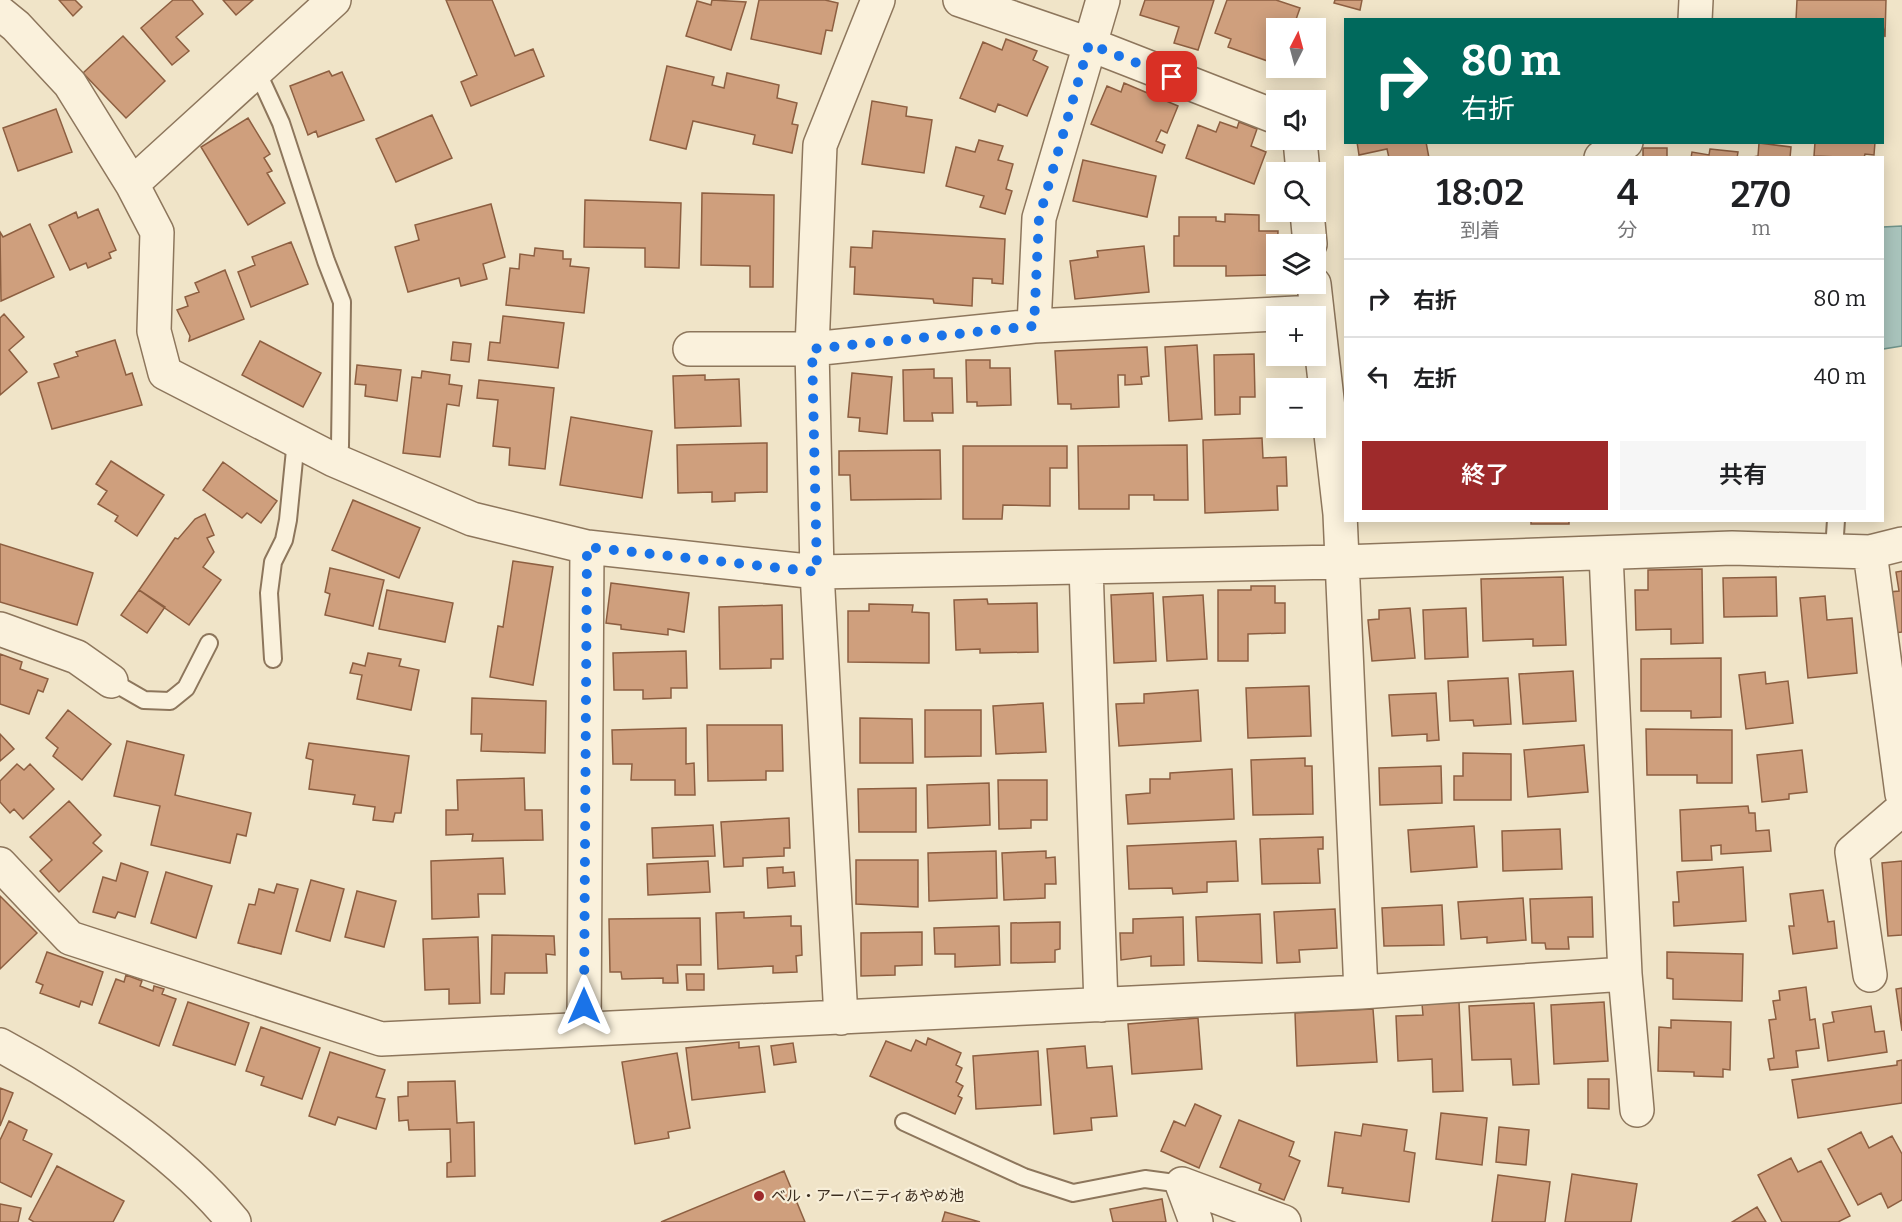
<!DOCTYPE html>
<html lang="ja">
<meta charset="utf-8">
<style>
:root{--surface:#fff;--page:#f6f6f6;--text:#202124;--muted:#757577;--line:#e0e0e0;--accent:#9e2a2b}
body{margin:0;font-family:Bitter,"Noto Sans JP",serif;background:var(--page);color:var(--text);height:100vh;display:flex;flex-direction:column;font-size:22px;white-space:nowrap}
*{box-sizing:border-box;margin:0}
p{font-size:20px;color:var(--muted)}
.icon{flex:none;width:33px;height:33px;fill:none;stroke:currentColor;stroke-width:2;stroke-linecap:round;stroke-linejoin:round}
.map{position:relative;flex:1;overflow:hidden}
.details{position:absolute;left:1344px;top:156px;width:540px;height:366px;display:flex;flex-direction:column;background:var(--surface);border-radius:0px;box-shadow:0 3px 15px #0003}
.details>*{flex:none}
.guide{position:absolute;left:1344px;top:18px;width:540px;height:126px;border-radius:0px;box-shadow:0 3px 15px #0003;background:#00695c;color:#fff;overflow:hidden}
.needle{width:39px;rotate:6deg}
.tools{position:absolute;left:1266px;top:18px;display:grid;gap:12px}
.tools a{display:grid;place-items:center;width:60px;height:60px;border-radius:0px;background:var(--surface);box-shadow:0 3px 15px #0003;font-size:30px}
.pin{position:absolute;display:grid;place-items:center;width:51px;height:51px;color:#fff;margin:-26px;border-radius:12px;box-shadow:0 3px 9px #0006}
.me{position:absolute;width:66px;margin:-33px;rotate:0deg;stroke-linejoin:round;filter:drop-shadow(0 0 4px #0008)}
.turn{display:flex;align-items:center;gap:21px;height:126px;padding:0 18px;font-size:27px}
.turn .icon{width:78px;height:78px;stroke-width:2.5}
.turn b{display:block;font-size:42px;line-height:51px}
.eta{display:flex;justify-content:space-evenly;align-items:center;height:102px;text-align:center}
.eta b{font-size:36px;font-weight:600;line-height:42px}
.button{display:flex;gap:12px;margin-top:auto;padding:12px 18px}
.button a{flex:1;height:69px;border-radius:0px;background:var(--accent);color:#fff;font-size:24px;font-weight:600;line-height:69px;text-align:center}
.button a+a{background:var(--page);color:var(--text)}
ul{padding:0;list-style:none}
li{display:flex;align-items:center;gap:18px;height:78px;padding:0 18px;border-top:2px solid var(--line)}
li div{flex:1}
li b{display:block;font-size:22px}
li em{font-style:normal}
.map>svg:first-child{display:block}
.water{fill:#a9c4bc;stroke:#6f938a;stroke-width:1.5}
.building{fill:#cf9f7d;stroke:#8d5f41;stroke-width:1.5}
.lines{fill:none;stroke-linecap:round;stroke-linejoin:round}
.lane-casing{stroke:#8d765c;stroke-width:20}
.street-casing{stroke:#8d765c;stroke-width:36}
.lane{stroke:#faf1dc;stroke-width:16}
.street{stroke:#faf1dc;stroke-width:33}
.route{stroke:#1a73e8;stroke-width:10;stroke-dasharray:0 18}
.poi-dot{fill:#9e2a2b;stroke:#f7eed8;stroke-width:2}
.labels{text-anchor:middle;stroke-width:4.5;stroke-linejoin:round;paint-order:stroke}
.poi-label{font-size:15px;fill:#3d2e20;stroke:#f7eed8;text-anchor:start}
</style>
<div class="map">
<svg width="1902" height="1222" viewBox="0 0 1902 1222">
<rect width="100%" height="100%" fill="#f0e4c8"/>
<path class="water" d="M1902,226V346L1883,349V227Z"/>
<path class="building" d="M59,0H75L82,7L73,16Z
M173,0H192L203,14L176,37L189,51L172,65L141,28Z
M223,0H253L236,15Z
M446,0H492L515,56L533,49L544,76L471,106L461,82L477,75Z
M712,0L746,2L731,50L686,36L697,1L711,5Z
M759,0H825L838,3L832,31L826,30L821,54L751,39Z
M1145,0H1214L1198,50L1174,43L1179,27L1140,15Z
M1227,0H1276L1300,8L1293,28H1276V64L1228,47L1231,39L1215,33Z
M1335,0H1362L1360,10L1334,3Z
M1797,0H1886L1885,37L1882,20H1796Z
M123,36L165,81L126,118L83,73Z
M1006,39L1037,51L1033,60L1048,67L1027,116L998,104L995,112L960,98L983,42L1002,50Z
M667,66L714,77L712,85L724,88L727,73L779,85L777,98L797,103L792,124L798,125L792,153L753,144L755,135L693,121L686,149L650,140Z
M329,71L332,76L342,72L364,120L318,137L316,131L308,135L290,86Z
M1124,83L1178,106L1167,133L1161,130L1156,141L1165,145L1162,153L1091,124L1107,86L1121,92Z
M872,101L907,107L906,116L932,120L924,173L862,164Z
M56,109L72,152L18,171L3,128Z
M432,115L452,158L396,182L376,139Z
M248,118L270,154L264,158L272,171L267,173L285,203L248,225L201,147Z
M1220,122L1237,128L1239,122L1257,129L1251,146L1266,152L1254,184L1186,158L1198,125L1216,132Z
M979,140L1003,146L998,160L1013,164L1006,189L1012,191L1005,214L980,207L984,196L946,186L956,147L975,152Z
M1357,142H1426L1429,158H1389L1387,149L1359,155Z
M1815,142H1875L1874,155L1865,154L1864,158L1814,156Z
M1759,143L1791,147L1790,158H1748L1758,156Z
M1643,148H1667V158H1643Z
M1710,149L1738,152L1737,158H1691L1692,152L1709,155Z
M1083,160L1156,176L1147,217L1073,201Z
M702,193L774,195L773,287H750V266L701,265Z
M585,200L681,203L679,268L645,267V248L584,247Z
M491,204L505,257L483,264L487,279L461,286L459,278L408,292L395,247L419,240L415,225Z
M98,209L116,250L109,253L111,258L88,268L86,263L70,270L49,225L76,212L78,218Z
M1225,214L1259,215V231H1278L1276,275L1226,276V266H1174V236H1179V217H1216V221L1225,222Z
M30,224L54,277L1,301L0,232L3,237Z
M873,231L1005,239L1003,284L992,283V279L973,278L972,306L934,303L933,299L854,294L855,267H850L851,247L872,248Z
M291,242L308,284L251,307L238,272L255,265L252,257Z
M1144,246L1149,292L1075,299L1070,261L1098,257L1097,251Z
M535,248L563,251V259H571L570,266L589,268L584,313L506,305L510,268L519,269L520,254L534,256Z
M225,270L244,319L189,341L190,336L177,310L188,306L185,297L199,292L195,283Z
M4,314L24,337L9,350L27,372L0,395V318Z
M503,316L564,323L558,368L488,360L490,342L500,343Z
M115,340L126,375L132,373L142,405L52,429L38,383L59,377L54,364L78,356L76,352Z
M260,341L321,373L303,407L242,375Z
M453,342L471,344L469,362L451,360Z
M1197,345L1202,419L1169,421L1165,347Z
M1147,347L1149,376L1141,377L1142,384L1125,385V375H1118L1119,407L1071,409V404H1058L1055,351Z
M1254,354L1255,397H1240V414L1215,415L1214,355Z
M966,360H990V368H1010L1011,405L977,406V402H967Z
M357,365L401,370L397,401L365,396L366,385L355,384Z
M934,369V378H952L953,413H932L933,421H904L903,370Z
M422,371L450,375L449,384L462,386L459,406L447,404L440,457L403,453L412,377L421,378Z
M852,373L892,377L887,434L859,431L860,418L848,417Z
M705,375V380L739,379L741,426L675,428L673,376Z
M479,380L554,388L545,469L509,465L510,448L493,446L498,400L477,398Z
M571,417L652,431L642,498L560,485Z
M1262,438L1263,458L1286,457L1287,486H1277L1278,510L1205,513L1203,440Z
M767,443V492L735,493V501L712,502V492L678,493L677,445Z
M1187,445L1188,500H1154V495H1129V509H1079L1078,446Z
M963,446H1067V468H1050V506L1003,505L1002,519H963Z
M940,450L941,499L851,500L850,475H839V451Z
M111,461L164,495L137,536L115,521L118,516L98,504L107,491L96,484Z
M223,462L277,501L261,523L247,513L242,518L203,490Z
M353,500L420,528L399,578L332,550Z
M205,514L214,535L207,538L214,552L203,567L221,580L189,625L139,590L175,538L178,539L195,519Z
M1531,520H1569V524H1531Z
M0,544L93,573L77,625L0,602Z
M513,561L553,567L533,685L490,677L498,626L503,627Z
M330,568L384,580L373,626L325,615L330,594L325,592Z
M1702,569L1703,643L1671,644V629L1636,630L1635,590H1648V570Z
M1902,571V632L1895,633L1889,592L1899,591L1896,572Z
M1563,577L1566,645L1533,646V639L1483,641L1481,579Z
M1776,577L1777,616L1724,617L1723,578Z
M611,583L689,593L684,632L668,629V635L621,629V625L606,623Z
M1251,586H1275V603H1285V633L1248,634V661H1218V590H1251Z
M139,590L165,607L147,633L121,615Z
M387,590L453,603L445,642L379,629Z
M1153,593L1156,661L1114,663L1111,595Z
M1203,595L1207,659L1167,661L1163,597Z
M1825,596L1827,620L1852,618L1857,673L1808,678L1800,598Z
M987,599L988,604L1037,603L1038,652L980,653V649L956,650L954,600Z
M869,604L913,605L912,612L929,613V663L848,662V611H869Z
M782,605L783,659H771V668L720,669L719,607Z
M1410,608L1415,658L1372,661L1368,620L1379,619V610Z
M1466,608L1468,657L1425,659L1423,610Z
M686,651L687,688H671V698L643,699V690H614L613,653Z
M368,653L401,659L399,666L419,670L411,710L357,699L362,675L350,673L353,663L365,666Z
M0,654L22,662L20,669L48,679L43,692L38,690L29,714L0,704Z
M1721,658V717L1691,718V711H1641V659Z
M1573,671L1576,721L1523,724L1519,674Z
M1765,672L1766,684L1788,681L1793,723L1746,729L1739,675Z
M1508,678L1511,724L1474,726L1473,720L1450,721L1448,681Z
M1309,686L1311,736L1248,738L1246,688Z
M1198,690L1201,741L1119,746L1116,704L1144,703V694Z
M1436,693L1439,740L1427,741V734L1392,736L1389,695Z
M472,698L546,701L545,753L481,751L482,734H471Z
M1043,703L1046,752L996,754L993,706Z
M68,710L111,744L82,780L53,756L58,748L46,738Z
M925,710H981V756L925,757Z
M860,718L912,719L913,763H860Z
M707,725H782L783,771H766V780L708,781Z
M686,728V764L694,763L695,795H675V780H631L632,764H613L612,730Z
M1646,729L1732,730V783H1697V775H1647Z
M0,734L14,749L0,761Z
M127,741L184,755L175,795L251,813L246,836L237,834L230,863L151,845L160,806L114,796Z
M309,743L409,756L401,813H395L393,822L373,820L375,807L353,804L355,795L309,789L313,760L306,758Z
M1584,745L1588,792L1528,797L1524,750Z
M1802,750L1807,792L1789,794V799L1762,802L1757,755Z
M1463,753L1511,754V800H1454V776H1463Z
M1305,758V766H1312L1313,814L1253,815L1251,760Z
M17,764L24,770L30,764L54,789L23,819L14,809L10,813L0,802V781Z
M1441,766L1442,803L1380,805L1379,768Z
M1232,769L1234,819L1128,824L1126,795L1150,793V779H1170V773Z
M524,778L525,810H542L543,840L472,841L473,834L446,835V810H458L457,780Z
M998,780H1047V820H1031V828L999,829Z
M989,783L990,825L928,828L927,785Z
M916,788V832H859L858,789Z
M69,801L101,835L93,843L102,851L59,892L40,871L52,860L30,837Z
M1748,806L1749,813H1755L1756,831L1769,830L1771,851L1721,854V845L1711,846L1712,860L1682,861L1680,810Z
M789,818L790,848H784V856L743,858V866L724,867L721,822Z
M713,825L715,856L653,858L652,828Z
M1474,826L1477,867L1411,872L1408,830Z
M1560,829L1562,869L1503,871L1502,831Z
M1323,837V849H1318L1320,883L1262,884L1260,839Z
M1236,841L1238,881L1207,882V892L1173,894L1172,888L1129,889L1127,846Z
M996,851L997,898L929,901L928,853Z
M1046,851V858L1055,857L1056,884H1045V898L1004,900L1002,853Z
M503,858L505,894H478L479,917L432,919L431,861Z
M856,860H918V907L856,904Z
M708,861L710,892L648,895L647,864Z
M1902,861V935L1888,936L1882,863Z
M121,863L148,872L135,917L118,912L115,918L93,912L103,877L116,881Z
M783,867V873L794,872L795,886L768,888L767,868Z
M1743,867L1746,921L1674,926L1673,902H1679L1677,872Z
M166,872L212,886L196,938L151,923Z
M311,880L344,889L330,941L296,931Z
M277,884L298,889L281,954L238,943L249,904L255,905L259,889L274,893Z
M1823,890L1828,922L1834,921L1837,948L1793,954L1789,926H1794L1790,894Z
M357,891L396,901L384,947L345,937Z
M0,896L37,933L0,969Z
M1592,897L1593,937H1568L1569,949H1546L1545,943H1532L1530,899Z
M1523,898L1526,940L1487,943V937L1461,939L1458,902Z
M1442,905L1444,945L1384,946L1382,908Z
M1335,909L1337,948L1299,950L1300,962L1277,963L1274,912Z
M744,912V918L791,916V926H801L802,955L796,956L797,972L773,973V966L718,969L716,913Z
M1260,914L1262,963L1198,961L1196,917Z
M1183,917L1184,965L1151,966V956L1121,960L1120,933H1133V919Z
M700,918L701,965H677L678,983H663V978L622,979L621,972H610L609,919Z
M1060,922V949L1055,950V962L1011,963V923Z
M999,926L1000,965L955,967V954H935L934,928Z
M922,932V965L895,966V975L861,976V933Z
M492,935L554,936L555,955L546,954L547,973H505L504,994H491Z
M478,937L480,1003L449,1004V989L425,990L423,939Z
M47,952L103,972L92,1005L81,1001L79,1007L40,993L43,985L36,982Z
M1667,952L1743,954L1742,1001L1673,999V979L1667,978Z
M686,974H704V990H687Z
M126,975L142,981L140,986L153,991L154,986L164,989L162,994L176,999L159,1046L99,1023L116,979L124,982Z
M1806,987L1810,1020L1815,1019L1819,1048L1796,1051L1798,1067L1770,1070L1768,1059L1774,1058L1769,1020L1776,1019L1773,1001L1780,1000L1779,991Z
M1902,988V1031L1896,989Z
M188,1002L249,1023L235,1065L173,1045Z
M1459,1002L1463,1091L1433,1092L1432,1059L1398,1061L1396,1016L1423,1015L1422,1004Z
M1604,1002L1608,1061L1554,1064L1551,1005Z
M1534,1003L1539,1084L1513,1085L1511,1059L1472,1060L1469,1006Z
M1871,1006L1875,1032L1884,1031L1887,1052L1828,1061L1823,1024L1834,1022L1832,1012Z
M1373,1009L1377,1062L1297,1066L1295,1013Z
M1198,1018L1202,1069L1132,1074L1128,1024Z
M1671,1020L1731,1022L1730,1070L1723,1069V1077L1694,1076V1072L1658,1071L1659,1027L1671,1028Z
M261,1027L320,1048L302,1099L261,1085L264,1077L246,1071Z
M928,1038L961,1053L956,1065L962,1068L956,1082L963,1086L958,1096L962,1098L955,1114L870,1076L886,1041L911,1051L916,1040L926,1045Z
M739,1042V1048L759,1046L765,1092L692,1100L686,1048Z
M793,1043L796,1062L774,1065L771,1046Z
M1085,1046L1087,1068L1112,1066L1117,1116L1091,1118L1092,1130L1054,1134L1047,1049Z
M1038,1051L1041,1105L976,1109L973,1056Z
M330,1052L385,1070L376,1097L385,1099L376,1129L338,1117L335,1125L309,1116Z
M677,1053L690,1128L668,1132L669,1138L635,1144L622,1062Z
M1902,1060V1103L1798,1118L1792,1080L1897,1065V1061Z
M1588,1079H1609V1109L1588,1108Z
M455,1081L457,1123L474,1122L475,1176L447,1177V1163L451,1162L450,1129L409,1130L408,1120L399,1121L398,1097L408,1096V1082Z
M0,1088L13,1093L0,1126Z
M1195,1104L1221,1116L1199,1168L1161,1151L1174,1121L1185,1126Z
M1441,1113L1487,1118L1482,1165L1436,1159Z
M1239,1120L1294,1142L1289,1156L1300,1161L1284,1200L1259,1190L1261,1184L1220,1167Z
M9,1121L27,1130L23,1140L52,1154L31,1197L0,1182V1140Z
M1363,1124L1407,1130L1404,1151L1415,1153L1409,1202L1342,1193L1343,1188L1328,1186L1335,1132L1361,1136Z
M1499,1127L1529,1130L1526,1165L1496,1162Z
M1861,1132L1869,1148L1892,1136L1902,1154V1200L1888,1208L1881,1193L1858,1205L1828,1149Z
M1791,1158L1798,1172L1821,1161L1850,1216L1838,1222H1782L1758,1175Z
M57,1166L124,1201L113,1222H34L29,1219Z
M784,1171L805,1222H661Z
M1572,1174L1637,1184L1631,1222H1565Z
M1498,1175L1550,1182L1545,1222H1492Z
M1162,1199L1166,1222H1113L1110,1209Z
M0,1204L21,1208L18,1222H0Z
M1757,1207L1766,1222H1732Z
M945,1212L980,1222H942Z"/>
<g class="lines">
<defs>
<path id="lane" d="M257,71L281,123L326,261L342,302L340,446L334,460
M1834,550L1836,520
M273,659L269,593L273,562L284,540L288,520L296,440
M111,681L144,700L170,701L186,688L209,643
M904,1122L1024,1177L1073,1193L1145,1179L1182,1184"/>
<path id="street" d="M960,0L1089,44L1276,117
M0,13L16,26L70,84L132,184L157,232L154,331L165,373L334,460L472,519L587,547L817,572L1342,562L1732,548L1870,552L1902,544
M1695,20L1696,0
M1300,140L1303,172
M1601,158L1626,142
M132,184L334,0
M1307,212L1310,244
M1314,284L1340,514L1361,992
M1034,326L1039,218L1103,0
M690,349H812L1034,326L1316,312
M1870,552L1902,794
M1606,554L1625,974L1637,1110
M1086,567L1101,1005
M0,629L77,657L111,681
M0,864L70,938L381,1039L1361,992L1625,974
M1870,975L1852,852L1902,809
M841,1018L817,572L812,349L820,145L878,0
M584,1029L587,547
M0,1045C80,1088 176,1151 234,1222
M1196,1222L1182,1184L1284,1222"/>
</defs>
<use href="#lane" class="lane-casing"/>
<use href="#street" class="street-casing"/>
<use href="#lane" class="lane"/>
<use href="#street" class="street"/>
</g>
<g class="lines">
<path class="route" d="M584,1006L587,547L817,572L812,349L1034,326L1039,218L1089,44L1172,77"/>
</g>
<circle class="poi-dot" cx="759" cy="1196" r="6"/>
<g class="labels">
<g class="poi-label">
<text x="771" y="1201">ベル・アーバニティあやめ池</text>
</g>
</g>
</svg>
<div class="tools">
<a><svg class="needle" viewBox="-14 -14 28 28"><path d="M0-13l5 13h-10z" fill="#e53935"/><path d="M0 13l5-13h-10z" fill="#757577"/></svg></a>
<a><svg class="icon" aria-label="sound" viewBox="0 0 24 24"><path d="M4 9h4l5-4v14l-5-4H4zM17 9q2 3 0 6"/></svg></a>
<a><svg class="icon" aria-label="search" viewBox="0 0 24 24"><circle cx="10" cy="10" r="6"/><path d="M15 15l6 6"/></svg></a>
<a><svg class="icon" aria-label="layers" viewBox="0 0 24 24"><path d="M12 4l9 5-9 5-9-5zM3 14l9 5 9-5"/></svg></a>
<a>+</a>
<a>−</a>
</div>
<div class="pin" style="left:1172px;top:77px;background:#d93025"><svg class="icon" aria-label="arrive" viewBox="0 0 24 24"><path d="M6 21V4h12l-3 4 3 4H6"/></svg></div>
<svg class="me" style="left:584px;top:1006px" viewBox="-20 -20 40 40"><path d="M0-17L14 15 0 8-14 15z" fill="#1a73e8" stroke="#fff" stroke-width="4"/></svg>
<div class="guide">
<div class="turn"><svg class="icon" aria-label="right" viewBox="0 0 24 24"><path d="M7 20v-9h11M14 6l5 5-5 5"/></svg><div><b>80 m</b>右折</div></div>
</div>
<section class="details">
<div class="eta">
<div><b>18:02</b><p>到着</p></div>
<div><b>4</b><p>分</p></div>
<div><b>270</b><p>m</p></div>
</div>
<ul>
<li><svg class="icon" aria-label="right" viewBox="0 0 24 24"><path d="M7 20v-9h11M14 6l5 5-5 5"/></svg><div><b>右折</b></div><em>80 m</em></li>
<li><svg class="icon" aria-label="left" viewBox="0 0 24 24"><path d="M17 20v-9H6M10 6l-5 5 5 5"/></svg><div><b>左折</b></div><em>40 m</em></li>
</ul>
<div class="button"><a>終了</a><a>共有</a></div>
</section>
</div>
